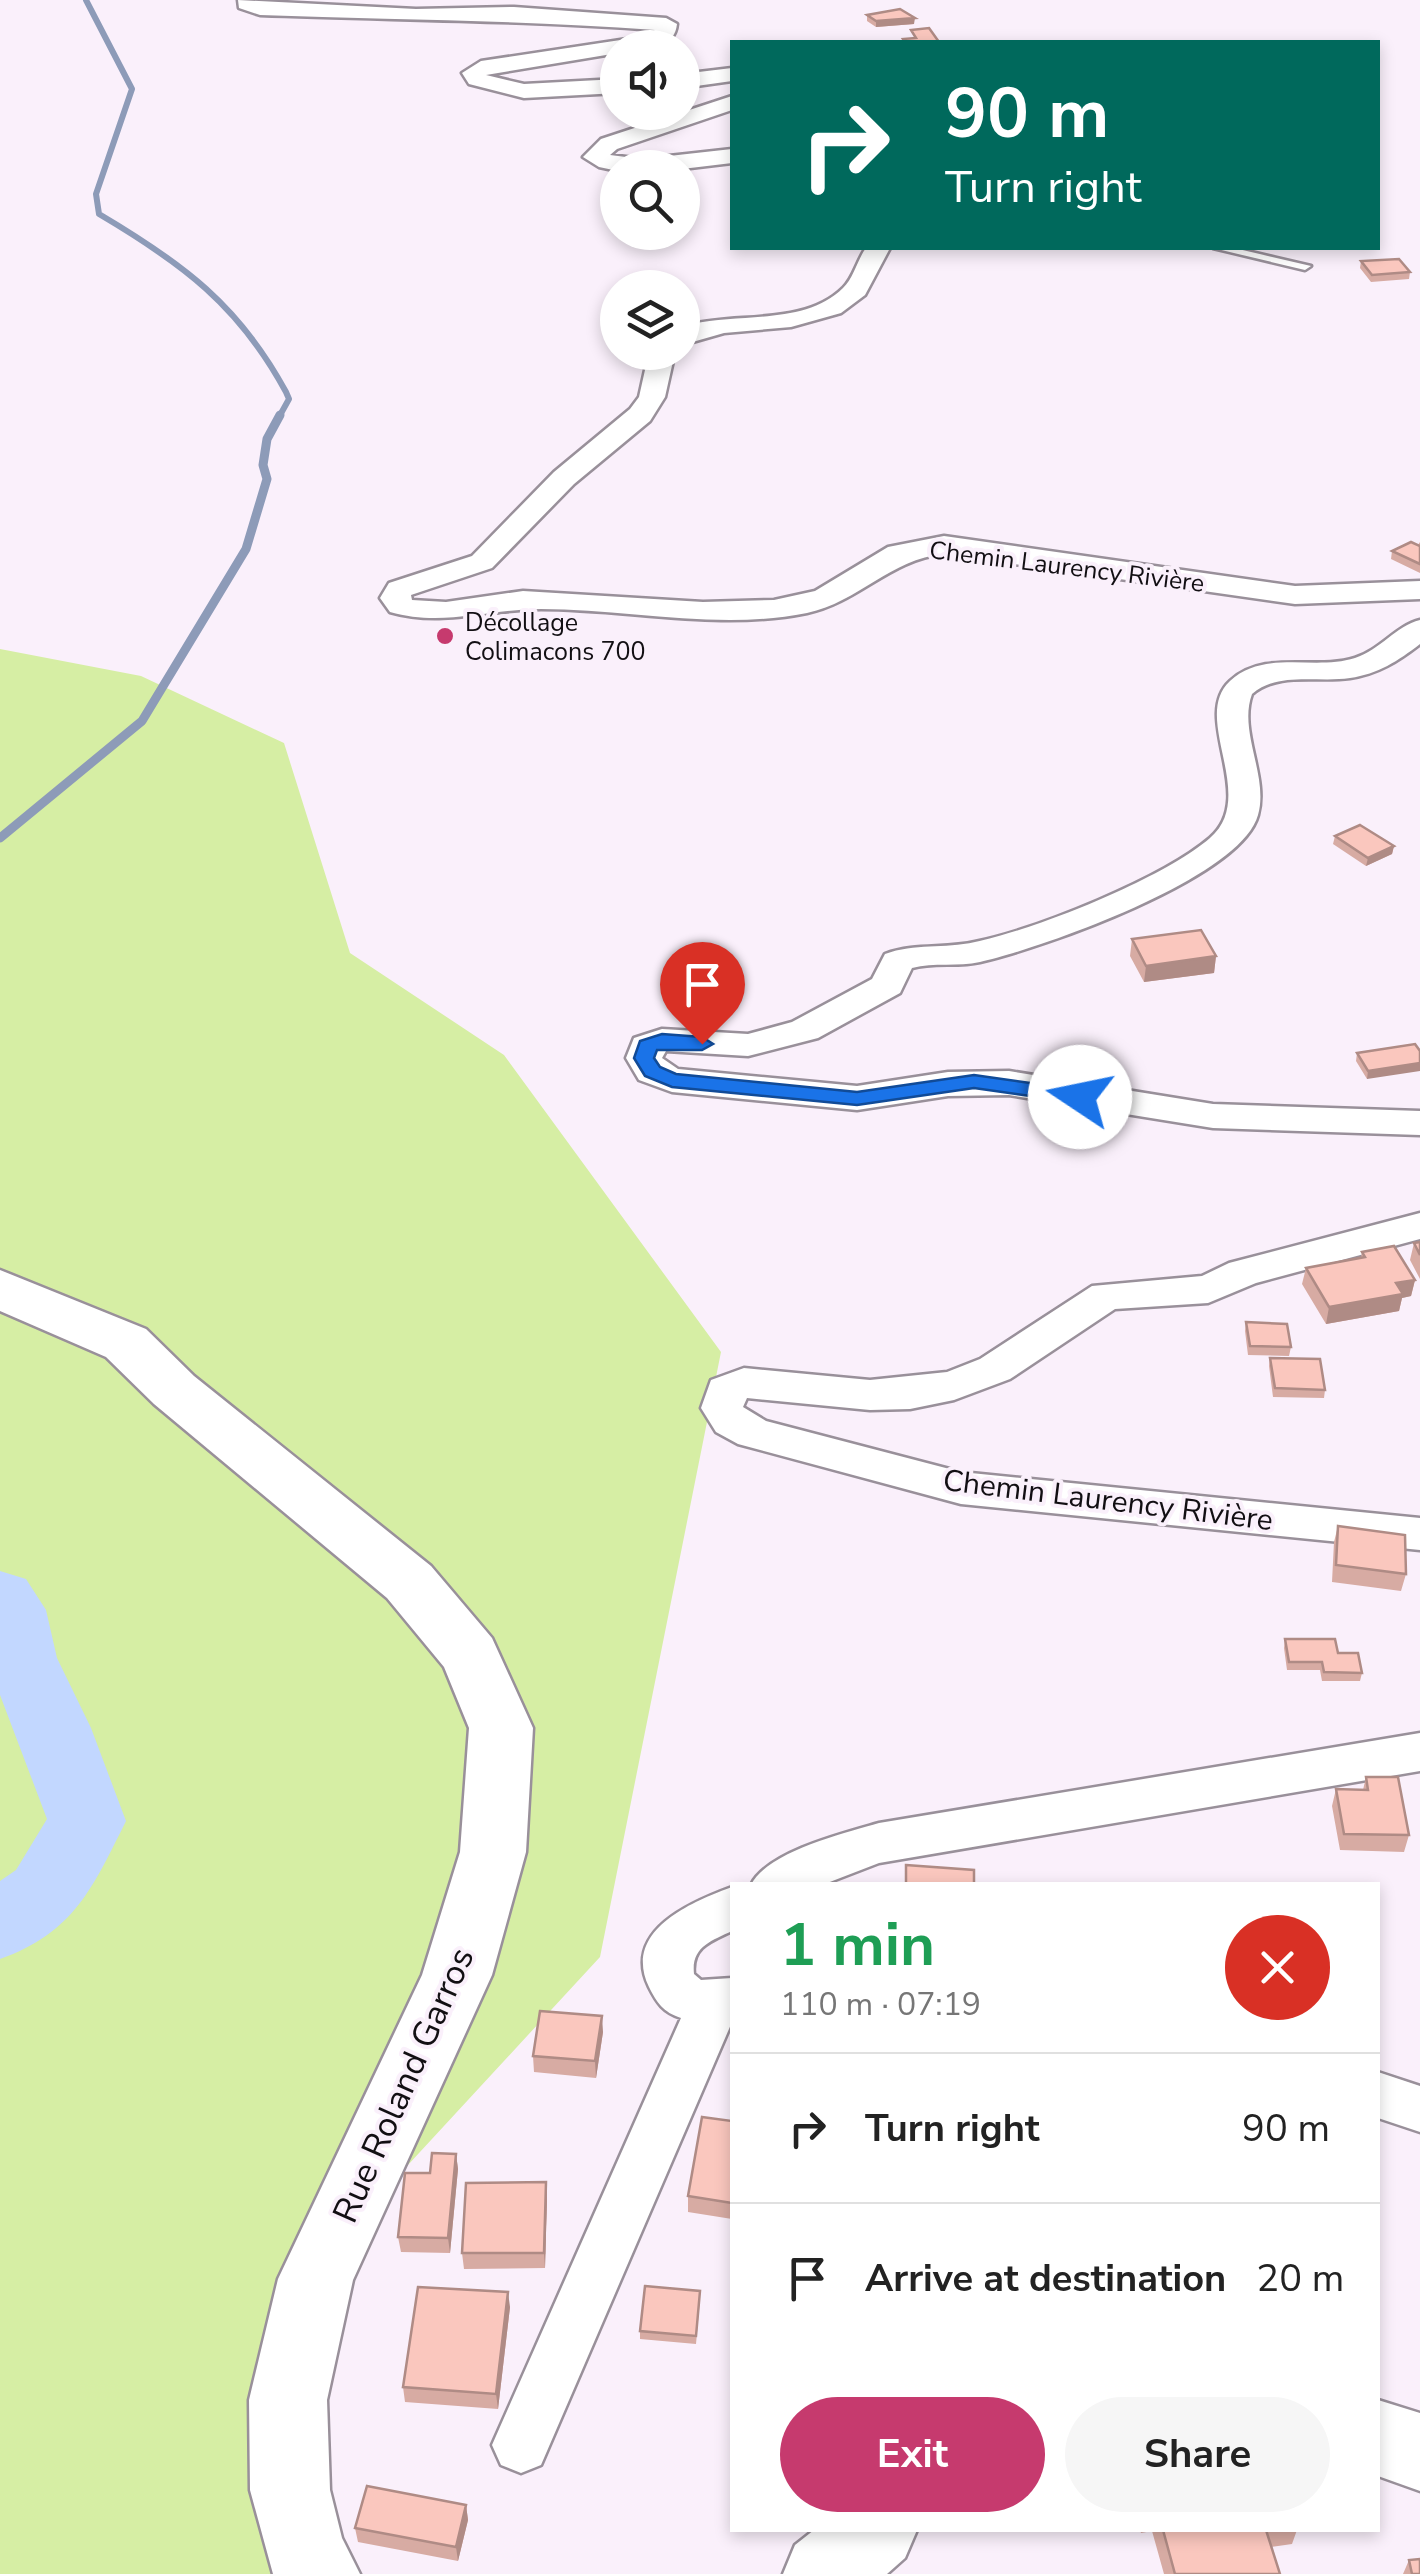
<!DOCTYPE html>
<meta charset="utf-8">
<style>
:root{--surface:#fff;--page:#f6f6f6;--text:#222;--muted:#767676;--line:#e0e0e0;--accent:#c63a6e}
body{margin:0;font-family:"Nunito Sans",sans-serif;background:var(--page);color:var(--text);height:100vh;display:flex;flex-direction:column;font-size:38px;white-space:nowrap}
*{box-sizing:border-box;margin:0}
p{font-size:32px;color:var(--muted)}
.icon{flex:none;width:55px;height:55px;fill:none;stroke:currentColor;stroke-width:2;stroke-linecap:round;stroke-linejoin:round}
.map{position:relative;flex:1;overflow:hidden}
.panel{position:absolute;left:730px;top:1882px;width:650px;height:650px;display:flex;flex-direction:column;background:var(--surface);border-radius:0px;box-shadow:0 5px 15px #0003}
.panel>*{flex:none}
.banner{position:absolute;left:730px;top:40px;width:650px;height:210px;border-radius:0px;box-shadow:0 5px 15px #0003;background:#00695c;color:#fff;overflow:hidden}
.tools{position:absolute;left:600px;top:30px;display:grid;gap:20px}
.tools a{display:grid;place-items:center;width:100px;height:100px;border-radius:50%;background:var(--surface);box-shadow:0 5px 15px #0003;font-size:50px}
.pin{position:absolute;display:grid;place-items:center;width:85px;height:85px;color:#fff;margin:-102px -42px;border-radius:50% 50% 50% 0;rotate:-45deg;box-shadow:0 0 10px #0007}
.pin .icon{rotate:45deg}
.me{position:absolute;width:110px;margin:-55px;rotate:281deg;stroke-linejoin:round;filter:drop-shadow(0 0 8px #0008)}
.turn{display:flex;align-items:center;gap:35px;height:210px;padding:0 50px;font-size:45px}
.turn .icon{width:130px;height:130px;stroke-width:2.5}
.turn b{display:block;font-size:70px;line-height:85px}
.round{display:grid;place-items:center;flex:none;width:105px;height:105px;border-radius:52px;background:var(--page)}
.headline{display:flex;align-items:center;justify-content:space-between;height:170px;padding:0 50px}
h1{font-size:60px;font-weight:700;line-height:75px;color:#1e9e55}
.button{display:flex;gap:20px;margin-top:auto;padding:20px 50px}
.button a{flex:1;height:115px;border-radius:60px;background:var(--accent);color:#fff;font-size:40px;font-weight:700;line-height:115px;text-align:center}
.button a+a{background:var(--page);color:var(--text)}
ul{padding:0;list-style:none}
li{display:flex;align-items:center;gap:30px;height:150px;padding:0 50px;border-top:2px solid var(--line)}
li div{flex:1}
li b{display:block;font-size:38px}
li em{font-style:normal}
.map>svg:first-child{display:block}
.green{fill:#d6eea4}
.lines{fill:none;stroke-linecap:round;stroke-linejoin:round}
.stream-far1{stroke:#8d9bb8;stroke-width:6}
.stream{stroke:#8d9bb8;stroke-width:9}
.river{fill:#c2d7ff;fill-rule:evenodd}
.lane-casing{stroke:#99909a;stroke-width:5}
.street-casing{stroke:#99909a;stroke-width:5}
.secondary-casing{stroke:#99909a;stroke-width:5}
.lane{fill:#fff;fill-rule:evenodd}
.street{fill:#fff;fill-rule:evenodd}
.secondary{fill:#fff;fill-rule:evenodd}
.wall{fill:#d7aba3}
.shaded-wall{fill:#af8b85}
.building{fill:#fac7be;stroke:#af8b85;stroke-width:2.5}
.route{fill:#1a73e8;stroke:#114b97;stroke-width:2.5}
.poi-dot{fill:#c63a6e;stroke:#faf0fb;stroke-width:4}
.labels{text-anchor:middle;stroke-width:8;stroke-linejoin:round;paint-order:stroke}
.far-street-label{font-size:25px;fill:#120f13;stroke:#faf0fb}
.far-poi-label{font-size:25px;fill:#120f13;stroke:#faf0fb;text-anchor:start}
.street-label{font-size:30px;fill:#120f13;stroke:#faf0fb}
.near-street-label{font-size:35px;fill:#120f13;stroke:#faf0fb}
</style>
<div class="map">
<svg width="1420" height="2574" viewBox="0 0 1420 2574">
<rect width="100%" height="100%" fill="#faf0fb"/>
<path class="green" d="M0,649L141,676L284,743L350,953L504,1055L721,1352L600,1957L275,2309L280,2574H0Z"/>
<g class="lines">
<path class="stream-far1" d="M86,0L132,89L96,194L99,214C182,263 239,305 286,392L289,399L279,417"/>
<path class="stream" d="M0,838L142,721L246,549L267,479L263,465L267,439L280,415"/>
<path class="river" d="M0,1571L26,1579L46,1610L57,1658L91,1728L126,1821C93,1887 74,1933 0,1959V1881L16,1870L47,1819L0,1695Z"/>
<defs>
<path id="lane" d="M1213,248H1234L1311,266L1305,270Z"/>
<path id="street" d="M238,0L416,9L514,7L666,18L677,24C674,53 639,48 618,48V53L486,75L524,84L618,79V93L524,98L469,84L462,73L481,61L647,36L655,30C523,20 392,20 260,15L239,8Z
M732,68V81L682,88V74Z
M732,96V110L617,149L610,155L642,159L732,149V163L682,169L618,168V171L599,167L583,157L601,139Z
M866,248H890L865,295L841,313L791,327L724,333L682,345V328L693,324C740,313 806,325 843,288C854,278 857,260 866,248Z
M649,352H675L665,397L650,421L574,484L492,568L411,595L412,600L446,602L523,591L703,602L774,600L815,591L888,547L944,536L1295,586L1420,581V599L1295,604L944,554C890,559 859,602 807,613C719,631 629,609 541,609C489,609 442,627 390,612L380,598L389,583L472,556L554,472L630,409L639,397Z
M1420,620V644C1398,661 1378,674 1350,678C1317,683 1279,671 1252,694C1238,732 1269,776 1258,815C1241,878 1042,948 980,962C958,967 934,962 912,968L900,993L818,1038L748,1056L666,1051L662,1058L678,1069L857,1086L948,1072L1009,1071L1213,1104L1420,1111V1135L1213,1128L1009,1095L948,1096L857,1110L672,1092L639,1080L626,1058L634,1038L662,1029L748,1034L792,1022L872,979L885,954C915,943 944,949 975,942C1037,929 1162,879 1210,838C1259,796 1190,718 1230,681C1265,649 1315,671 1355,658C1380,650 1396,626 1420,620Z
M1420,1213V1239L1256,1283L1208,1303L1115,1309L1010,1379L954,1400L910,1409L870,1410L747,1398L743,1407L766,1421L961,1472L1420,1518V1550L961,1504L738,1444L716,1432L701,1408L711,1380L744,1368L870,1380L947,1372L980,1359L1092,1286L1202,1276L1229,1263Z
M1420,1733V1771L879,1863L822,1885H751C767,1852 844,1833 879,1823Z
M732,1887V1931C711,1941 691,1947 694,1974L701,1980L732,1978V2022L541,2465L521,2473L501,2465L492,2445L681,2018C663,2012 657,2003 649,1987C622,1931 691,1902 732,1887Z
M1378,2072L1420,2086V2132L1378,2118Z"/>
<path id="secondary" d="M0,1270L146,1329L194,1376L431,1566L492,1638L533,1728L526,1852L492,1975L353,2280L327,2400L330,2490L342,2538L360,2574H273L250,2490L249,2400L278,2279L422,1975L460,1852L469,1728L444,1667L387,1598L154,1404L106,1357L0,1311Z
M1378,2400L1420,2413V2491L1378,2476Z
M814,2530H917L905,2558L887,2574H783L795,2545Z"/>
</defs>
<use href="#lane" class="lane-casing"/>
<use href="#street" class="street-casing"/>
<use href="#secondary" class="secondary-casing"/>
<use href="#lane" class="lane"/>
<use href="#street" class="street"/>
<use href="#secondary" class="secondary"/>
</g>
<path class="wall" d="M867,15L914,24L876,27L867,21Z
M1361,261L1410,272L1409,279L1371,282L1360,268Z
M1420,542V573L1391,559L1392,551L1418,545Z
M1335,836L1394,846L1392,854L1366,866L1333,844Z
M1132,939L1216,956L1214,973L1144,982L1130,956Z
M1415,1044L1367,1079L1356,1061L1357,1053Z
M1420,1242V1279L1410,1260L1414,1243Z
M1362,1252L1415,1280L1411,1296L1402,1298L1399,1311L1326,1324L1302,1284L1306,1268L1361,1258Z
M1246,1322L1291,1347L1289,1356L1248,1355L1245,1331Z
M1270,1358L1325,1390L1324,1398L1273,1397L1269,1366Z
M1338,1526L1406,1574L1401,1591L1332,1582L1334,1542Z
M1285,1639L1338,1653L1362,1673L1360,1681H1322L1320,1670H1287L1284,1648Z
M1366,1777L1409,1835L1404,1852L1340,1850L1332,1806L1336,1789L1363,1790Z
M603,2032L596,2078L534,2072L533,2056Z
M732,2121V2219L688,2212V2196Z
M456,2154L458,2169L450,2253L401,2252L398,2237L430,2173Z
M546,2182L547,2198L545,2268L464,2269L462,2253Z
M700,2299L696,2344L640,2339V2331Z
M510,2307L498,2409L405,2402L403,2387Z
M466,2505L468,2520L458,2561L358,2542L355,2528Z
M1140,2530H1297L1292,2544L1271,2547L1280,2574H1164L1152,2531L1141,2533Z
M1409,2560L1420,2574H1403Z"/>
<path class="shaded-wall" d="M915,18L914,24L876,27V21Z
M1394,846L1392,854L1366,866L1368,858Z
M1216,956L1214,973L1144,982L1146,966Z
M1420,1063V1071L1367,1079L1368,1071Z
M1415,1280L1411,1296L1402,1298L1399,1311L1326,1324L1329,1307L1396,1283Z
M602,2016L603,2032L596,2078L595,2061Z
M456,2154L458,2169L450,2253L448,2238Z
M546,2182L547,2198L545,2268L544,2253Z
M508,2292L510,2307L498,2409L496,2394Z
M466,2505L468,2520L458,2561L456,2547Z"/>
<path class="building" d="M900,9L915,18L876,21L867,15Z
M929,28L939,42H905L903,39L916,38L911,30Z
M1399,259L1410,272L1372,275L1361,261Z
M1411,542L1420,546V564L1392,551Z
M1360,825L1394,846L1368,858L1335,836Z
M1201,930L1216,956L1146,966L1132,939Z
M1415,1044L1420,1051V1063L1368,1071L1357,1053Z
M1420,1242V1255L1414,1243Z
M1394,1246L1415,1280L1396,1283L1403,1294L1329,1307L1306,1268L1365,1257L1362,1252Z
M1246,1322L1287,1324L1291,1347L1250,1346Z
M1270,1358L1320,1359L1325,1390L1275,1388Z
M1338,1526L1405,1535L1406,1574L1336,1565Z
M1285,1639H1335L1338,1653H1358L1362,1673L1324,1672L1322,1662H1289Z
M1366,1777H1398L1409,1835L1344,1834L1336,1789L1368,1790Z
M906,1865L974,1870V1885H906Z
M540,2011L602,2016L595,2061L533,2056Z
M702,2117L732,2121V2203L688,2196Z
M432,2153L456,2154L448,2238L398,2237L405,2173H430Z
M546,2182L544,2253H462L466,2183Z
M645,2286L700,2291L696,2336L640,2331Z
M418,2287L508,2292L496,2394L403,2387Z
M367,2486L466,2505L456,2547L355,2528Z
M1163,2530H1266L1280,2574H1175Z
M1420,2559V2574H1412L1409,2560Z"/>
<path class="route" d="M662,1034L702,1037L713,1044L702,1050H657L654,1058L660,1067L676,1074L857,1092L974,1075L1080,1090L1091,1097L1080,1103L974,1088L857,1105L672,1087L645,1076L634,1058L640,1041Z"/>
<circle class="poi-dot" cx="445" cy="636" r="10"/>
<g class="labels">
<g class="far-street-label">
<text transform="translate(1067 566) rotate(7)" y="9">Chemin Laurency Rivière</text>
</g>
<g class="far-poi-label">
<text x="465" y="631">Décollage<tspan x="465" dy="29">Colimacons 700</tspan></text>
</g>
<g class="street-label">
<text transform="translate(1108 1500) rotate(7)" y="10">Chemin Laurency Rivière</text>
</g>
<g class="near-street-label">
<text transform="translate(403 2085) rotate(-66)" y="12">Rue Roland Garros</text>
</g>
</g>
</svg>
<div class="tools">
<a><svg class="icon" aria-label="sound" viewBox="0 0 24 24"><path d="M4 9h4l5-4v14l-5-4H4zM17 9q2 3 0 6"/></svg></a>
<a><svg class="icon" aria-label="search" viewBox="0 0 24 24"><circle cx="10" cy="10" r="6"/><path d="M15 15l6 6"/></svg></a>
<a><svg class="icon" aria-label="layers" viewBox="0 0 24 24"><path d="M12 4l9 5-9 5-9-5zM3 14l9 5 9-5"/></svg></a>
</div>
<div class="pin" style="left:702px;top:1044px;background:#d93025"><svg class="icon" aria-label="arrive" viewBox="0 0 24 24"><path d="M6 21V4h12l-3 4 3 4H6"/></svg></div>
<svg class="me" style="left:1080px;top:1097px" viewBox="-20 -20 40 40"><circle r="19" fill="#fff"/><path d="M0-13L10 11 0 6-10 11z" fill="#1a73e8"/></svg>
<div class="banner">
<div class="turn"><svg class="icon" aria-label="right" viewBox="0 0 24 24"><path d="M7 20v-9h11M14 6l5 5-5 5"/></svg><div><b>90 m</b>Turn right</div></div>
</div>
<section class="panel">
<div class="headline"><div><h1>1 min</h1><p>110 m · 07:19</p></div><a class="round" style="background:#d93025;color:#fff"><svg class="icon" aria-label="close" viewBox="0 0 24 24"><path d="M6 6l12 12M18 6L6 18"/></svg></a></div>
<ul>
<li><svg class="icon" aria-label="right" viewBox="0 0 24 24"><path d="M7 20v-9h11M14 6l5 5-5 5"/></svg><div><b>Turn right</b></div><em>90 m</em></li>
<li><svg class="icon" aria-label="arrive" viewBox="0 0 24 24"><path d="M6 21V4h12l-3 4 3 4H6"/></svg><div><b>Arrive at destination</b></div><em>20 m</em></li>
</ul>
<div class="button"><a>Exit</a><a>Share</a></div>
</section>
</div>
